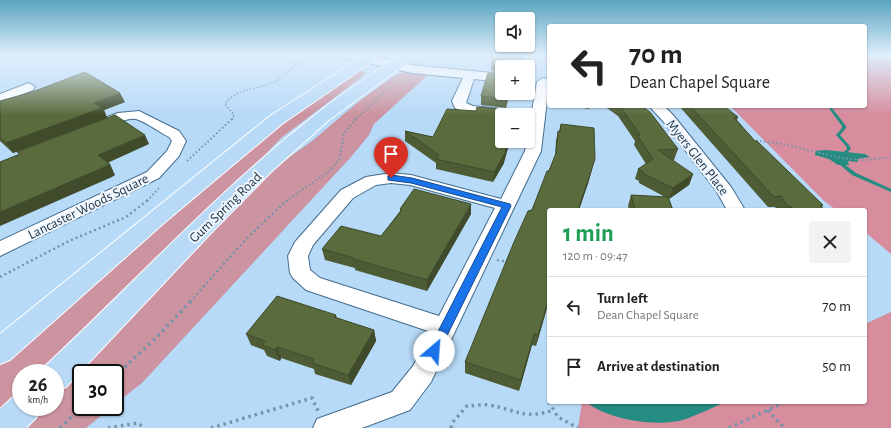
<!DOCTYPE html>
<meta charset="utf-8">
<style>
:root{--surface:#fff;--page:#f2f2f2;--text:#222;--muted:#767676;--line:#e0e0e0}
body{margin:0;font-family:"Alegreya Sans",sans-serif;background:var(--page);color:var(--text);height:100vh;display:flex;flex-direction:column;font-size:15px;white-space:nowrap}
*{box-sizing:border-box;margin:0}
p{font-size:13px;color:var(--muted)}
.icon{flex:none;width:22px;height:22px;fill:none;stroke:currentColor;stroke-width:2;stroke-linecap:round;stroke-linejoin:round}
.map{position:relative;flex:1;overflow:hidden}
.drawer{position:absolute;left:547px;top:208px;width:320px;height:196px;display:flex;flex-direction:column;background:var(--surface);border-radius:4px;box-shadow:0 1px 3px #0004}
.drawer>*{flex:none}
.banner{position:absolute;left:547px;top:24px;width:320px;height:84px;border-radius:4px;box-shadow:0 1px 3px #0004;background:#fff;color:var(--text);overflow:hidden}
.controls{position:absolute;left:495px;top:12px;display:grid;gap:8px}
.controls a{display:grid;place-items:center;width:40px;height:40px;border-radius:4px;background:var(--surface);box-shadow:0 1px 3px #0004;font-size:20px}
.speed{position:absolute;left:12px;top:364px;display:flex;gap:8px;font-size:20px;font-weight:700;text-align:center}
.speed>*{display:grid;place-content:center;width:52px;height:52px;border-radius:50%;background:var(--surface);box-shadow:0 1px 3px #0004;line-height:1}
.speed small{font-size:10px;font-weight:400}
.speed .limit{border:2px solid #111;border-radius:6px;background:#fff;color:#111}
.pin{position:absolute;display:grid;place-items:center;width:34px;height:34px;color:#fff;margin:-41px -17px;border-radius:50% 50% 50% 0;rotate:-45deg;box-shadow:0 0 4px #0007}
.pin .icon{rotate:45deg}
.me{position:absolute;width:44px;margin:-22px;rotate:27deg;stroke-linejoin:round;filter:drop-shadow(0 0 3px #0008)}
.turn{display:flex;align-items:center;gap:14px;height:84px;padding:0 16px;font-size:18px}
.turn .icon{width:52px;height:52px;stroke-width:2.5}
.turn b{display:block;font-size:28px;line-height:34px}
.round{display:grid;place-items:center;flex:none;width:42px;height:42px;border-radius:4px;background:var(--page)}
.overview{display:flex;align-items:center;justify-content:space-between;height:68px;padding:0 16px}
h1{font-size:24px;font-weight:700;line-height:30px;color:#1e9e55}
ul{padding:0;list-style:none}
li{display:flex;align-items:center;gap:12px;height:60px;padding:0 16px;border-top:1px solid var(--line)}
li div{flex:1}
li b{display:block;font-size:15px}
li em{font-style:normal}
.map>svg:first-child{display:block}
.green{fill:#cb94a0}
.forest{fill:#d78d9e}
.water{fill:#258c82}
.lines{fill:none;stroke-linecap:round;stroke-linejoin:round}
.stream{fill:#258c82;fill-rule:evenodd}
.minor-casing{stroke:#446c8d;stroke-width:2}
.major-casing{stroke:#fff;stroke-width:2}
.path-far3{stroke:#7793aa;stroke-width:1.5;stroke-dasharray:1.5 2;stroke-linecap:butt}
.path-far2{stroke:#7793aa;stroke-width:2;stroke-dasharray:1.5 2.5;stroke-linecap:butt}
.path-far1{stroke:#7793aa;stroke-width:2.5;stroke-dasharray:2 3;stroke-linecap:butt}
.path{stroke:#7793aa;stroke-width:3.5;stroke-dasharray:2.5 4;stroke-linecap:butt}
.minor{fill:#fff;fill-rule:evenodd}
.major{fill:#b9daf7;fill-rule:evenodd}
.wall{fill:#4d5c34}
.shaded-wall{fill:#3f4b2b}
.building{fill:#5a6b3d;stroke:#3f4b2b}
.route{fill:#1a73e8;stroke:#114b97}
.labels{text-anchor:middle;stroke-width:4;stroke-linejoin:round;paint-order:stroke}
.street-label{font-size:14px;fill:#243645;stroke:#eef7ff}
</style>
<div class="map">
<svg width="891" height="428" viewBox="0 0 891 428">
<rect width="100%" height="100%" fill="#b7daf8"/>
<path class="green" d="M363,70L365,73L363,76L281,138L246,175L44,373H21V395L0,415V365L16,349L257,141L356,72Z
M405,72L429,74L374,124L369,135L351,157L142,383L115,404V373H81V407H112L86,428H19L41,407H55V393L135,311L202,238L278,165L312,141L358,102L395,75Z"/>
<path class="forest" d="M865,55H875L891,60V254L865,232V210H836L823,200L730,106H865Z
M891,312V428H578L582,402H865V324Z"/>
<path class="water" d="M826,150L865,154L870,157L857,159L858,162L848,161L849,165H838L829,159L815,155V151Z
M586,402H725C712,408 699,414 686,419C659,428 608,420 586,402Z"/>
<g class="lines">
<path class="stream" d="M830,108H832L846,126V128L840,135L849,145L851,149L842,157L843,163L856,173L891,189V192L852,175L839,164L838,157L847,149L846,146L836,135L842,128V126L830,110Z"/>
<defs>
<path id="minor" d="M341,55H363L412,65L502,74V82L474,79L466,103L473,106L518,111L523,112L525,115H502V117L470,114L455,108L452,101L463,78L412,73L346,58Z
M543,78L547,79L549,83L541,151L431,382L410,410L362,428H313L317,419L392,392L413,366L431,332L306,290L293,278L290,273L288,256L295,242L341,190L366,177L391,173L411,175L501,199L525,151L537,82ZM391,183L410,185L495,208L439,316L320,278L310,270L308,256L313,245L353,198L376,185Z
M29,83L35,87L33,90L0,103V94Z
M649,106H664L673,115L731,187L745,210H727L717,192L663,121Z
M139,111L179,131L186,141L179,156L159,178L0,256V241L147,172L167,151L172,141L169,137C161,133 144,121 136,119C120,117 106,133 91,129L89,126L91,123L118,113Z"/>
<path id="major" d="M365,55H382L282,124L164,223L10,360L0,364V334L270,116Z
M401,55H418L329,120L271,172L212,232L66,387L55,391V373H42L44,367C130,287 213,196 305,123C335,98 368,76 401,55Z
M21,393V407H41L36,418L26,428H0V409L14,396Z"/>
</defs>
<use href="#minor" class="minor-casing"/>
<use href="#major" class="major-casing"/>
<path class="path-far3" d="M232,120L234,115L225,104C239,85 262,91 279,79C289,72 297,62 308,55
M355,120L390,87"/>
<path class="path-far2" d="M752,140L783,144L841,158L865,160L891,157
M187,161L232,119
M147,201L160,187
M286,201L330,171L340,158L344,133L356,119"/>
<path class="path-far1" d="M497,260L508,262
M0,277L69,241L126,217L148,200
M190,302L247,238L287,200"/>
<path class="path" d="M115,376L154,340L191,301
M549,402L558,417L578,428
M768,410L784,428
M60,428L82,407
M108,428L138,423L144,428
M211,428L312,398L318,411
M451,428L452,423L467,406C474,406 482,404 489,405C518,410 523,420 554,410
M729,428L785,402"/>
<use href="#minor" class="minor"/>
<use href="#major" class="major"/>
</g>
<path class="wall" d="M494,55H523L521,67H502V73L491,71V63Z
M502,93H514L513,96L509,95L506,108L481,105V96Z
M0,101L125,102L104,110L107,118L13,153L0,141Z
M570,106H592L591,107H590L589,109Z
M604,106H642L678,149L674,160H672L693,174L689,185L669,199L673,210H629L628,206L631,195L665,197L639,183V181L635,179L638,169L646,164L634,145L635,141L618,116Z
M679,106H724L738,117L737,120L755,141L823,205L822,207L825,210H777L775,207H768Z
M502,115L504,163L493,182L436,169V163L405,141V131L433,137Z
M561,124L592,169L579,210H549V301L536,346L532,345L519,391L465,373V362L555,156L556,141L558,131H559Z
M400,209L471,214L427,291L355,270V268L325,260L322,249L381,236L400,211Z
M336,315L337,318L374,330L376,341L351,385L315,374L314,369L281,358L280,361L267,356L264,350L251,345L246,334Z"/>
<path class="shaded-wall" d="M523,55V61L521,67H520Z
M120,93L125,102L104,110L107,118L13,153L6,143L94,103Z
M508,93H509V95L506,108L507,99Z
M145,135L149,144L103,165L98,155Z
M508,141H510L504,163L493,182L494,172Z
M595,159L588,184L579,210H578Z
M110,164L115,175L112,177L0,226V212Z
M693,174L689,185L669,199L673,188Z
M471,204V214L427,291V280Z
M549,298V301L536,346L538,335Z
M374,330L376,341L351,385L348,375Z
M534,334L532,345L519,391L521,380Z
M277,347L281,358L280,361L275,350Z"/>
<path class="building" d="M494,55H523L520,67H504V64L491,63Z
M85,72L120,93L94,103L102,108L6,143L0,137V101L32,92Z
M488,73L502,75V93H508L507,99L481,96Z
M619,106H642L650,112L678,149L658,150L693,174L673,188L642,173L644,172L638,169L653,159L637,135H640L621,107Z
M690,106H724L738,117L734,118L755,141H757L823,205L820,206L825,210H794L791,207L787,206L781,196L774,197Z
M477,107L502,109L500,114L506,115H502V141H508L505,153L494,172L436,159L439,155L405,131L433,137L447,109L476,111Z
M115,115L145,135L98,155L110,164L107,166L0,212V162L20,154L17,152Z
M561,124L594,128L595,159L578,210H549V298L538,335L534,334L521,380L465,362L514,242L528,211L532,210L547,171H549L556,153L558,131L560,132Z
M414,189L471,204L427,280L353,259L354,258L322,249L341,226L381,236L402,210L400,209Z
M631,195L668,197L673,210H635Z
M277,296L336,315L334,317L374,330L348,375L312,363L314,359L277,347L275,350L262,345L265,341L246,334Z"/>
<linearGradient id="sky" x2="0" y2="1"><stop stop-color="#5aa4bf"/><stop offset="0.48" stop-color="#dfeefc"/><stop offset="1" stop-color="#dfeefc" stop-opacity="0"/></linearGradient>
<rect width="891" height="115" fill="url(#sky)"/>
<path class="route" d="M391,175L412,178L510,204L511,206L438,354L434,356L429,354L428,351L502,207L411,183L388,180V176Z"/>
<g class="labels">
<g class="street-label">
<text transform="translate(698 157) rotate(52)" y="5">Myers Glen Place</text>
<text transform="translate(88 206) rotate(-26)" y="5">Lancaster Woods Square</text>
<text transform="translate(225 207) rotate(-44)" y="5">Gum Spring Road</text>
</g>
</g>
</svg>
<div class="controls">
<a><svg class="icon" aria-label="sound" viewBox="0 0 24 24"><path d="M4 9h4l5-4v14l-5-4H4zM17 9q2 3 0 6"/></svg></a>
<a>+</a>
<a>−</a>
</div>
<div class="speed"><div>26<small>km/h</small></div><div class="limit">30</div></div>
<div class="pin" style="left:391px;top:178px;background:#d93025"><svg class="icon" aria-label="arrive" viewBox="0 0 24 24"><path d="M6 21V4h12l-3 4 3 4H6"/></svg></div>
<svg class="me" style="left:434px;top:351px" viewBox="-20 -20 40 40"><circle r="19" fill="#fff"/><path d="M0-13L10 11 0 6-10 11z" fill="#1a73e8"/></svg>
<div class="banner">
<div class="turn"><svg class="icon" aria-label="left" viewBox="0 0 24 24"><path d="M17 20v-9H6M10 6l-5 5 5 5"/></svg><div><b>70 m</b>Dean Chapel Square</div></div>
</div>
<section class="drawer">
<div class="overview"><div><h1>1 min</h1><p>120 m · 09:47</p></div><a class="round"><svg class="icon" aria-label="close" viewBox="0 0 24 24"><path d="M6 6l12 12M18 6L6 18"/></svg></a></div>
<ul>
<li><svg class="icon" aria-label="left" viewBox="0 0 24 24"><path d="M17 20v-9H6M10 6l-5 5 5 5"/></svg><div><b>Turn left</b><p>Dean Chapel Square</p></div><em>70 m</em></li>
<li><svg class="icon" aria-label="arrive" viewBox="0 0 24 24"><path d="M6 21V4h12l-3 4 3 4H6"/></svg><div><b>Arrive at destination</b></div><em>50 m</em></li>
</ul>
</section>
</div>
